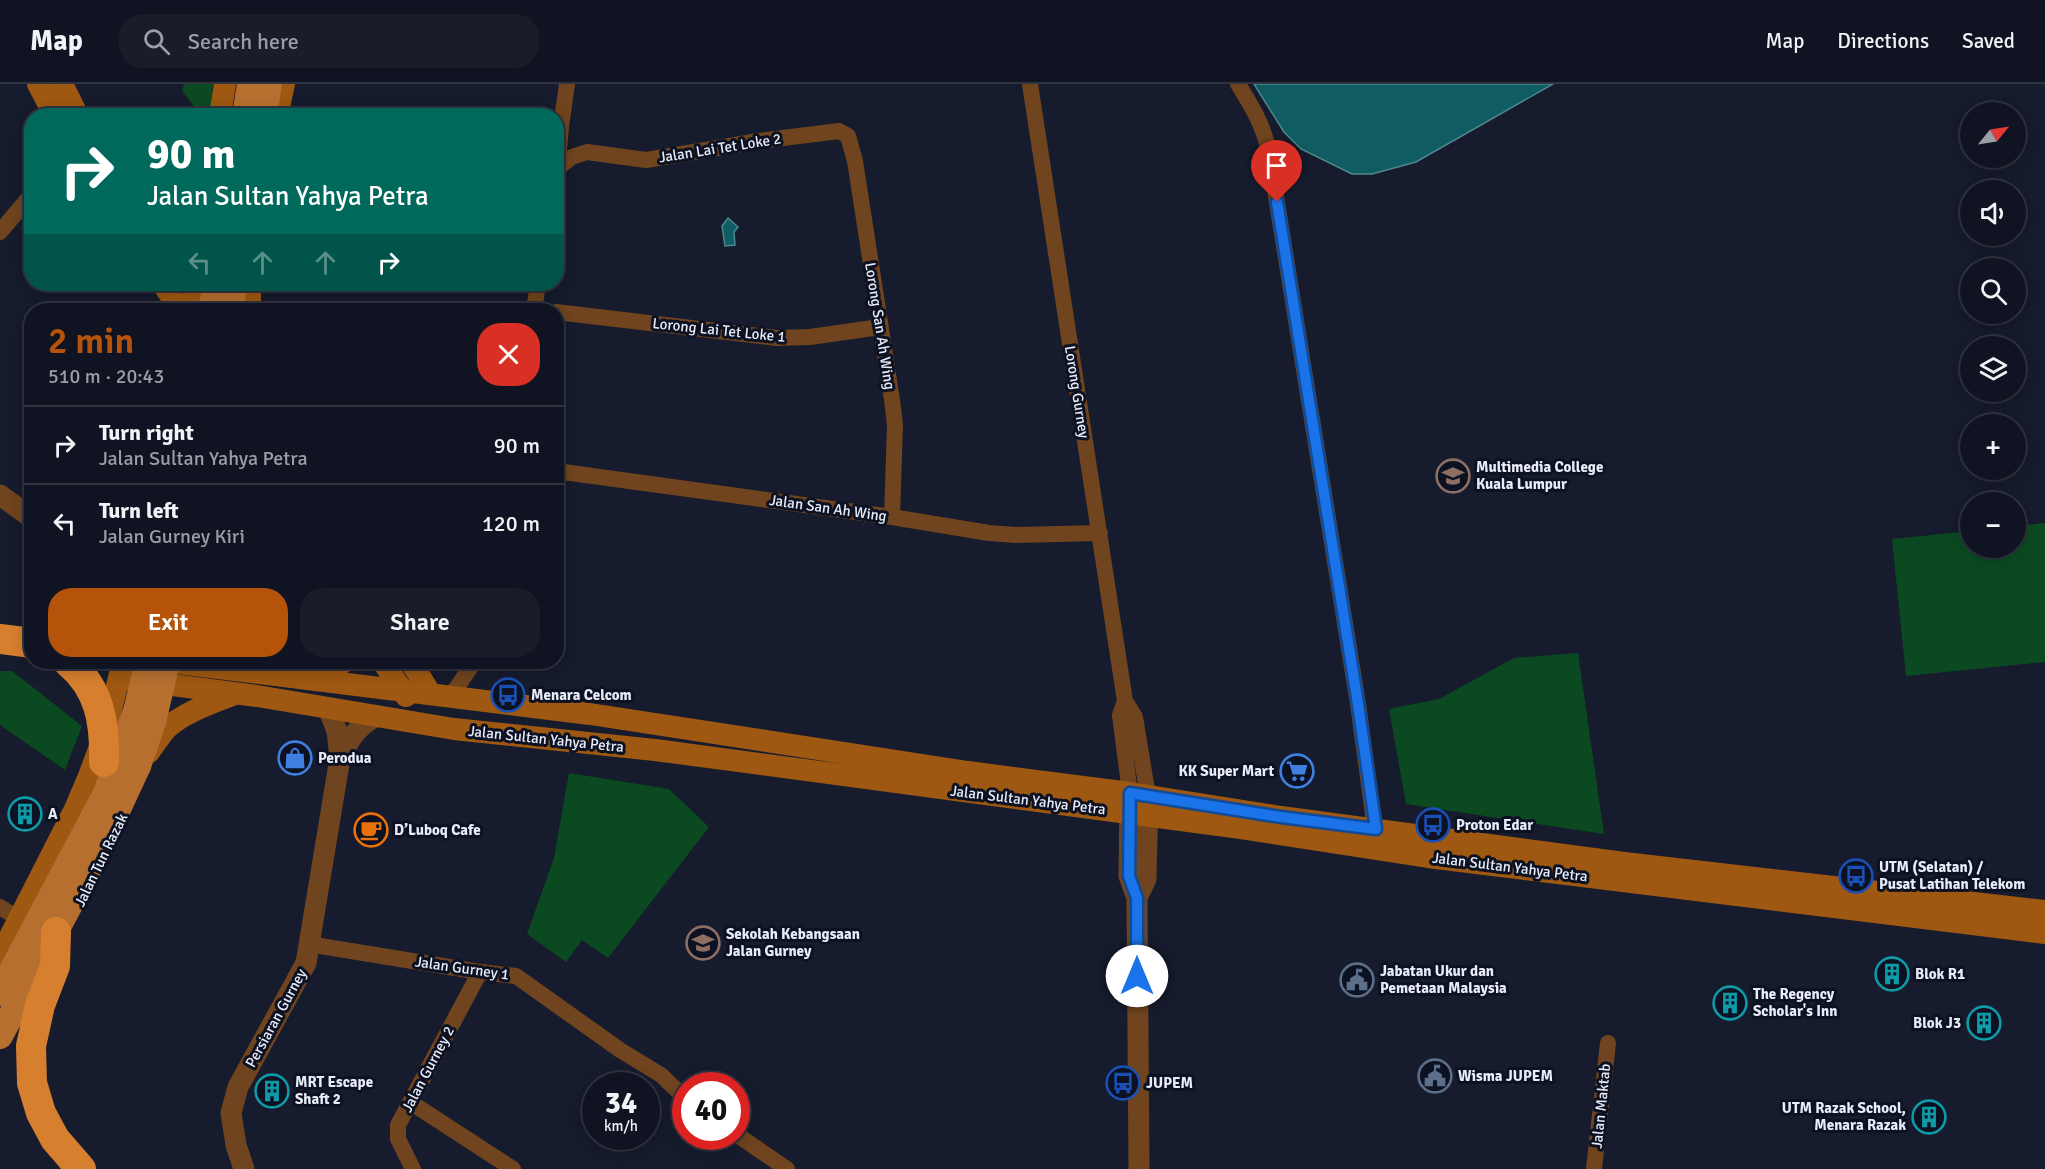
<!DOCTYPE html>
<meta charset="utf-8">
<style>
:root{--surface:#101422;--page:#191d2a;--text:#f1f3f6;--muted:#9c9ea5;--line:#303340;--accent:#b45309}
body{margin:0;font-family:Signika,sans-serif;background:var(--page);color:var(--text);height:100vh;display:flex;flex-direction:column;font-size:22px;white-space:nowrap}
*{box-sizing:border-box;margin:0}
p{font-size:20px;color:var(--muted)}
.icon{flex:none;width:33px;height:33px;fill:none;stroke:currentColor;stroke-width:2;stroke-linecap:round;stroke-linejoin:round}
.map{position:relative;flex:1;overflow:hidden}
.sheet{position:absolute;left:24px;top:219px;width:540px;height:366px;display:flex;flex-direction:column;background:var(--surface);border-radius:24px;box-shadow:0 3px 15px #0003,0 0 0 2px var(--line)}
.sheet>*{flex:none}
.top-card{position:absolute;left:24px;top:24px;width:540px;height:183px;border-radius:24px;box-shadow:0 3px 15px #0003,0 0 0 2px var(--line);background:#00695c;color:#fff;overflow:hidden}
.needle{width:39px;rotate:60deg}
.buttons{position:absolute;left:1960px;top:18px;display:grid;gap:12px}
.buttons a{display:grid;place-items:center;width:66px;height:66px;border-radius:50%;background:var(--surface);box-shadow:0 3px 15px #0003,0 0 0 2px var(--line);font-size:30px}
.speed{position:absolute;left:582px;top:988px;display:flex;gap:12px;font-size:30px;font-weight:700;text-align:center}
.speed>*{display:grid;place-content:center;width:78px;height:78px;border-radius:50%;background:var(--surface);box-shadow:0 3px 15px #0003,0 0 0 2px var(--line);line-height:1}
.speed small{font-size:15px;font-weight:400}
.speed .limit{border:9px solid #d22;background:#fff;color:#111}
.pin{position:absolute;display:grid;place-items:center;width:51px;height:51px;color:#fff;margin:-62px -26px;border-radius:50% 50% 50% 0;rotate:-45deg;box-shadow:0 0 6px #0007}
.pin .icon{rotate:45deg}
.me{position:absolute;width:66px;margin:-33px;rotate:0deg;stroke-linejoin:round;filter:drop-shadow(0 0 4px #0008)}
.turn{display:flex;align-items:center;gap:21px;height:126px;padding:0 24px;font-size:27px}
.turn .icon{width:78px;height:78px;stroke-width:2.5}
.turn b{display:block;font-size:42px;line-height:51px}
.lanes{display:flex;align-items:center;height:57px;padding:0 24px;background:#0003;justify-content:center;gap:30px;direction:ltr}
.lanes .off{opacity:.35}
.round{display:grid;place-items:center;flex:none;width:63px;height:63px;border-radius:24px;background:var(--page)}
.head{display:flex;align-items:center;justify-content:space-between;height:102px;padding:0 24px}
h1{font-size:36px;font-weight:600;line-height:45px;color:var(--accent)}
.primary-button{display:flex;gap:12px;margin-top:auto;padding:12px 24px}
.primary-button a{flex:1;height:69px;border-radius:24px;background:var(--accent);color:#fff;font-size:24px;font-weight:600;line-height:69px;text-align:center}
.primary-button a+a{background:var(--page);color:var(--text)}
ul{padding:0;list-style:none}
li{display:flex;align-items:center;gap:18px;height:78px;padding:0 24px;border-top:2px solid var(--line)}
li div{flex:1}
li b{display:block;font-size:22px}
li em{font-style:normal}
header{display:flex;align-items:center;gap:36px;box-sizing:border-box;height:84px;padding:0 30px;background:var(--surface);border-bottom:2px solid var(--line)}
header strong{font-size:28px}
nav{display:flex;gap:33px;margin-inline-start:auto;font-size:21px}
.search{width:420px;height:54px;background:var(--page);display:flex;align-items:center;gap:15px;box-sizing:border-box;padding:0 21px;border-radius:24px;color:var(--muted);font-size:22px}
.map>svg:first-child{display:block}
.green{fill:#0b4a21}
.water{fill:#0f5c62;stroke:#50878f;stroke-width:1.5}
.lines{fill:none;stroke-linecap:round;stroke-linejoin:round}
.minor{stroke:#6f441e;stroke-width:16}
.tertiary{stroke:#6f441e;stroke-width:21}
.secondary{stroke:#9e5811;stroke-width:22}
.primary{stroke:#b76f2f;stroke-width:26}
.motorway{stroke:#d67f2e;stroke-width:30}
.primary-bridge{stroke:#b76f2f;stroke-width:26}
.motorway-bridge{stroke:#d67f2e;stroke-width:30}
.route-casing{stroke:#114b97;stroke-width:15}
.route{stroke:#1a73e8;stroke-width:10}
.labels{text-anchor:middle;stroke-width:6;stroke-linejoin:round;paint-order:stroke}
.street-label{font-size:15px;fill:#e8ecf9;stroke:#0d1223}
.poi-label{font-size:15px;font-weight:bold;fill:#e8ecf9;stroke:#0d1223;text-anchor:start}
</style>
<header>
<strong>Map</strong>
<div class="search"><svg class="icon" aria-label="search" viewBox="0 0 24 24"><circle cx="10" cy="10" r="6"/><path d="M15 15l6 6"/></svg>Search here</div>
<nav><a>Map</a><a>Directions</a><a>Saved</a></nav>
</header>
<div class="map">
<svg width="2045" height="1085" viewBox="0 0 2045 1085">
<rect width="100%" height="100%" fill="#161b2d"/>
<path class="green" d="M184,0H213L210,31H201L182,7Z
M2045,439V578L1906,592L1892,455L1971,447V464H2016V442Z
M1578,569L1604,750L1406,720L1389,625L1439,615L1514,574Z
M0,587H12L82,642L65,686L0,641Z
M569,689L669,705L709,743L608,874L582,856L566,878L527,850L554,774Z"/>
<path class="water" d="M1254,0H1553L1416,78L1372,90H1352L1301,65L1284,48Z
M728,134L738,143L734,148L735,161L725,162L722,142Z"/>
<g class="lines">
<path class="minor" d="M1030,0L1125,617L1135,633L1148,712
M1238,0C1251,21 1262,39 1268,63L1358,620L1375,745
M559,83L572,73L587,68L646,76L759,57L839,47L848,52L855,77L892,316L895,341L892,433
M556,96L561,43L567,0
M0,148L32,110
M534,226L538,200
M556,228L777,254L810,253L880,243
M556,387L892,433L989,449L1016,451L1100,449
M451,612L474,578
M1125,617L1120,631L1130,709
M0,823L19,835
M308,860L480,888L516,892L620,966L661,991L686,1015
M410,1018L513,1085
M736,1050L787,1085
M413,1085L398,1055V1041L480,888
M1594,1085L1608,959"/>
<path class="tertiary" d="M0,411L32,434
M328,624L337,647L340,673
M1130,713L1129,792L1137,814L1139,1085
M1137,814L1146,795L1148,714
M244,1085L236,1061L231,1029L238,1003L306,879L340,674C351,653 356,644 376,632"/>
<path class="secondary" d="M38,0L55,32
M62,0L78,32
M220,32L225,0
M277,32L284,0
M163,200L180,226
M191,226L196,200
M250,226V200
M170,578L590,630L968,688L1130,709L1281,733L1624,779L2045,827
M383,578L406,612
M411,578L430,609
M119,594L257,612L454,645L655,666L1241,744L1428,773L2045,849
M323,596L343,578
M149,668C154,661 160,652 166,645C184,628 212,619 235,610
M0,872L75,725L89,692L105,649L123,578"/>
<path class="primary" d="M245,32L250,0
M264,32L269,0
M211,226L216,200
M230,226L235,200
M0,909L106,709
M0,952L98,768L138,682"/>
<path class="motorway" d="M0,555L32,559"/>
<path class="primary-bridge" d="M138,682L153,638L167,578
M106,709L136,627L148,578"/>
<path class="motorway-bridge" d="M68,578C100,604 105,639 104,678
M56,848L55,882L40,921L31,962L32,999L41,1029L55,1055L81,1085"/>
</g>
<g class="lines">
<defs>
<path id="route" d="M1137,892V814L1129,792L1130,709L1281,733L1376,745L1358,620L1277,118"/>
</defs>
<use href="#route" class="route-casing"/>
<use href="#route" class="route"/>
</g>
<defs>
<symbol id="school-ring" viewBox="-11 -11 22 22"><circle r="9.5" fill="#0d1223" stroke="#8d6e63" stroke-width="1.5"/><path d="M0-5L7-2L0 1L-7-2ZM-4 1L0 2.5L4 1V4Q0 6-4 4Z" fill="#8d6e63"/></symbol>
<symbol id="bus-ring" viewBox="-11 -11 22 22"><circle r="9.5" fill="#0d1223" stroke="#1a4fb4" stroke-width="1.5"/><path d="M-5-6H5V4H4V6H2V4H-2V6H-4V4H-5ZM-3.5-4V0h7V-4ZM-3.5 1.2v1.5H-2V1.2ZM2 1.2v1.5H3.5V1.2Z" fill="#1a4fb4"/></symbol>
<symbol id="shop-ring" viewBox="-11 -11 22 22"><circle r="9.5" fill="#0d1223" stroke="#3f7fe0" stroke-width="1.5"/><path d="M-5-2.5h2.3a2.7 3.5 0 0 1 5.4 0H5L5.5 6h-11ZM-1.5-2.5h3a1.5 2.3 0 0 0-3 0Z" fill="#3f7fe0"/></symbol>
<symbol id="supermarket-ring" viewBox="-11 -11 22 22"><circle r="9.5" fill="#0d1223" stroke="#3f7fe0" stroke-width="1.5"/><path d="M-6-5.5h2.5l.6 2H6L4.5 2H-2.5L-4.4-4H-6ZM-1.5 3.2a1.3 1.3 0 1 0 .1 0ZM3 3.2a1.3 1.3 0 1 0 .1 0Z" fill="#3f7fe0"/></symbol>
<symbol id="building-ring" viewBox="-11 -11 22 22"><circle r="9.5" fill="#0d1223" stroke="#0f9aa8" stroke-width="1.5"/><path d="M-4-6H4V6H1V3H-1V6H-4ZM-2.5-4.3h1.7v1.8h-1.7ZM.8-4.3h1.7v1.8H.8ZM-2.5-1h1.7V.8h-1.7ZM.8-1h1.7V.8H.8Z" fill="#0f9aa8"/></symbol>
<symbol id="cafe-ring" viewBox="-11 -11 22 22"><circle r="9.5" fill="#0d1223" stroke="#e8710a" stroke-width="1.5"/><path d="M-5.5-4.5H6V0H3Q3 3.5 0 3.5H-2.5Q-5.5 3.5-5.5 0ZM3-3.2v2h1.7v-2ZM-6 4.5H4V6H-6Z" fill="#e8710a"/></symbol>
<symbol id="civic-ring" viewBox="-11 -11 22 22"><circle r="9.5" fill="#0d1223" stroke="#5c6f8a" stroke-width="1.5"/><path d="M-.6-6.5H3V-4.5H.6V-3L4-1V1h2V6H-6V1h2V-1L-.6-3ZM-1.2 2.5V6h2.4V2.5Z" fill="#5c6f8a"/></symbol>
</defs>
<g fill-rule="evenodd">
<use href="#school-ring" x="1434" y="373" width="38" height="38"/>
<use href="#bus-ring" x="489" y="592" width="38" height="38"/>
<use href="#shop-ring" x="276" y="655" width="38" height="38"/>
<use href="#supermarket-ring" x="1278" y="668" width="38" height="38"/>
<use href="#building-ring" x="6" y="711" width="38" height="38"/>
<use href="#bus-ring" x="1414" y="722" width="38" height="38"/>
<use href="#cafe-ring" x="352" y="727" width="38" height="38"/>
<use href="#bus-ring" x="1837" y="773" width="38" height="38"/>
<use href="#school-ring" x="684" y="840" width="38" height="38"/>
<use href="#building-ring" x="1873" y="871" width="38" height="38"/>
<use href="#civic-ring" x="1338" y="877" width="38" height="38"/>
<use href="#building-ring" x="1711" y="900" width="38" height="38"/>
<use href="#building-ring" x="1965" y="920" width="38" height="38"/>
<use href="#civic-ring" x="1416" y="973" width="38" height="38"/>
<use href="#bus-ring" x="1104" y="980" width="38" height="38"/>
<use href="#building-ring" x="253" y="988" width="38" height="38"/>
<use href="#building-ring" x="1910" y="1014" width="38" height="38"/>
</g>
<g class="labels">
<g class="street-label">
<text transform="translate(720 64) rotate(-9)" y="5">Jalan Lai Tet Loke 2</text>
<text transform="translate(880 242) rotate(81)" y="5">Lorong San Ah Wing</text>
<text transform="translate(719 246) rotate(6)" y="5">Lorong Lai Tet Loke 1</text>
<text transform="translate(1077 308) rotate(81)" y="5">Lorong Gurney</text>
<text transform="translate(828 424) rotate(8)" y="5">Jalan San Ah Wing</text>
<text transform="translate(546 655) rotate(6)" y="5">Jalan Sultan Yahya Petra</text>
<text transform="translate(1028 716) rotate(7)" y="5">Jalan Sultan Yahya Petra</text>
<text transform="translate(101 776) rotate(-64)" y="5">Jalan Tun Razak</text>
<text transform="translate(1510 783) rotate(7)" y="5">Jalan Sultan Yahya Petra</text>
<text transform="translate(462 884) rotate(8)" y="5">Jalan Gurney 1</text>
<text transform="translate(276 934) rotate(-61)" y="5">Persiaran Gurney</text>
<text transform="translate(428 985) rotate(-62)" y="5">Jalan Gurney 2</text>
<text transform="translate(1601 1022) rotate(-84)" y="5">Jalan Maktab</text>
</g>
<g class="poi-label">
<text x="1476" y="388">Multimedia College<tspan x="1476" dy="17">Kuala Lumpur</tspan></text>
<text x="531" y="616">Menara Celcom</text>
<text x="318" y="679">Perodua</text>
<text x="1274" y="692" text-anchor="end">KK Super Mart</text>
<text x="48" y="735">A</text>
<text x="1456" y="746">Proton Edar</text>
<text x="394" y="751">D’Luboq Cafe</text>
<text x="1879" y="788">UTM (Selatan) /<tspan x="1879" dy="17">Pusat Latihan Telekom</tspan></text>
<text x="726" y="855">Sekolah Kebangsaan<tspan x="726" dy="17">Jalan Gurney</tspan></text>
<text x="1380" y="892">Jabatan Ukur dan<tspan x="1380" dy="17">Pemetaan Malaysia</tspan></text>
<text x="1915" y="895">Blok R1</text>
<text x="1753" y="915">The Regency<tspan x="1753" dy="17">Scholar's Inn</tspan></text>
<text x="1961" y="944" text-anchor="end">Blok J3</text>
<text x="1458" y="997">Wisma JUPEM</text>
<text x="295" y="1003">MRT Escape<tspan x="295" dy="17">Shaft 2</tspan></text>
<text x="1146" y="1004">JUPEM</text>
<text x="1906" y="1029" text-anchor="end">UTM Razak School,<tspan x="1906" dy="17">Menara Razak</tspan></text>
</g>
</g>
</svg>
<div class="buttons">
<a><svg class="needle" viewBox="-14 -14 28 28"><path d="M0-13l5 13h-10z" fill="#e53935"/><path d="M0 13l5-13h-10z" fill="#9c9ea5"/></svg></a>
<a><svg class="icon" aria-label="sound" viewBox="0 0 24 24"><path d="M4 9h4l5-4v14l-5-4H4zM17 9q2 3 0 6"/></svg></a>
<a><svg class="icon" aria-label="search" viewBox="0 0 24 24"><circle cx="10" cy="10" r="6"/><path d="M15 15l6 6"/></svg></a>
<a><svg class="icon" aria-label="layers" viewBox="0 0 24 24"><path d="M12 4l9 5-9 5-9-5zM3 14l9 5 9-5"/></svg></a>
<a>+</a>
<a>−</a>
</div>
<div class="speed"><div>34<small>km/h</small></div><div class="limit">40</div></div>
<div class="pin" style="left:1277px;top:118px;background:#d93025"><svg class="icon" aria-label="arrive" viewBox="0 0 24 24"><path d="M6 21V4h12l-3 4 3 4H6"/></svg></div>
<svg class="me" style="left:1137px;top:892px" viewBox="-20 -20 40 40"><circle r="19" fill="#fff"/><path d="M0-13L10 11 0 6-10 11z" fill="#1a73e8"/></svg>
<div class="top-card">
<div class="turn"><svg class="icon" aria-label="right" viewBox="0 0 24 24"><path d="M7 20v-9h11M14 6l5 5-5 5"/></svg><div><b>90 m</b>Jalan Sultan Yahya Petra</div></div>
<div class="lanes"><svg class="icon off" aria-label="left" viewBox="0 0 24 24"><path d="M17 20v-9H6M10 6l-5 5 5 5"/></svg><svg class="icon off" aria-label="ahead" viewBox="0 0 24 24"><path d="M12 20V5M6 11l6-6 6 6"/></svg><svg class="icon off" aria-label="ahead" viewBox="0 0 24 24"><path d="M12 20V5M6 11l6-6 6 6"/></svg><svg class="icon" aria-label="right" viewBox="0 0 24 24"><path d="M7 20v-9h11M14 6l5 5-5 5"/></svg></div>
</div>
<section class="sheet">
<div class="head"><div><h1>2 min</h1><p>510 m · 20:43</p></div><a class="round" style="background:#d93025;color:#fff"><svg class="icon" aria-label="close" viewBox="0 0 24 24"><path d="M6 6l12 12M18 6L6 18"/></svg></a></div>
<ul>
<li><svg class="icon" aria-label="right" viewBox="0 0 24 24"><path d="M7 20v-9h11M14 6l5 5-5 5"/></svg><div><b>Turn right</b><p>Jalan Sultan Yahya Petra</p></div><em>90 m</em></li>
<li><svg class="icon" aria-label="left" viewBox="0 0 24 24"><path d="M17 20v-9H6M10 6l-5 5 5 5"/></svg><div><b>Turn left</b><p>Jalan Gurney Kiri</p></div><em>120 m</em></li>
</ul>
<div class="primary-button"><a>Exit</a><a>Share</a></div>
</section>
</div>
